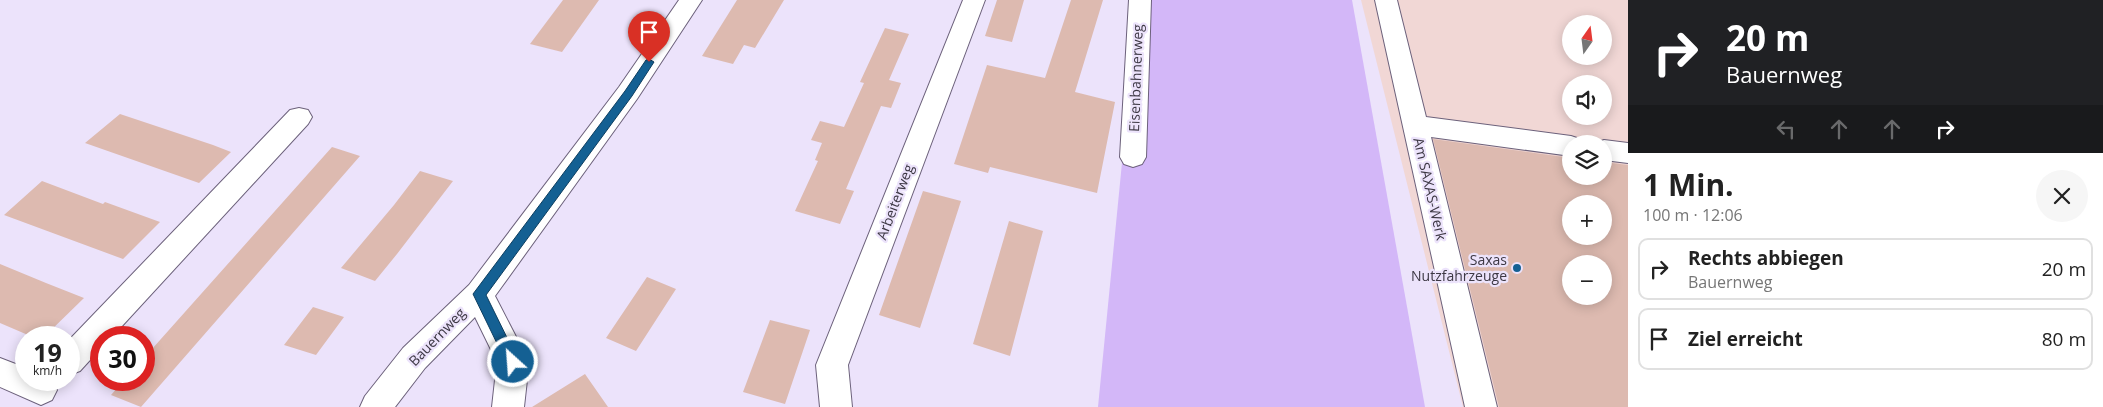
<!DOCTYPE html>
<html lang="de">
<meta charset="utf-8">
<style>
:root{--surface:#fff;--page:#f6f6f6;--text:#222;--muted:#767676;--line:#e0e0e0}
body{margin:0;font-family:"Open Sans",sans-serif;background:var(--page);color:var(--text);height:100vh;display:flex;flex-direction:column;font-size:19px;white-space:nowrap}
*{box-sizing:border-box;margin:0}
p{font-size:16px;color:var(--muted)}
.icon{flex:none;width:28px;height:28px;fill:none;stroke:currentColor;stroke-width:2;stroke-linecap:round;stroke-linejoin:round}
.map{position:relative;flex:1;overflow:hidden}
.side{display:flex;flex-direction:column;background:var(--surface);width:475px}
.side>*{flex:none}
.hud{background:#202124;color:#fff;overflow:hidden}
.needle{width:32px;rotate:14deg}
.tools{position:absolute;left:1562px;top:15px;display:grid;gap:10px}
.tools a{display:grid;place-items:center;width:50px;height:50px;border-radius:50%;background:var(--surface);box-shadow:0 2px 12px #0003;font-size:25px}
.speed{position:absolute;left:15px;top:326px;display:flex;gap:10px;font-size:25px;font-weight:700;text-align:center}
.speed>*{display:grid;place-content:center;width:65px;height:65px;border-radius:50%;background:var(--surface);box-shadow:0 2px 12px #0003;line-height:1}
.speed small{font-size:12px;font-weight:400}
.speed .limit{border:8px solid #d22;background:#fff;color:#111}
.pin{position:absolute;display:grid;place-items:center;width:42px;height:42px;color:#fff;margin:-51px -21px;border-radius:50% 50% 50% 0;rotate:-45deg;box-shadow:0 0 5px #0007}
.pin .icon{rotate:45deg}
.me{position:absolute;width:55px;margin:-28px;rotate:334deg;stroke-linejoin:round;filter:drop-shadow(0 0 4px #0008)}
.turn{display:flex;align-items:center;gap:18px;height:105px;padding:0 15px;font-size:22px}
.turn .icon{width:65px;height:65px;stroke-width:2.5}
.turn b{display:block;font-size:35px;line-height:42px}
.lanes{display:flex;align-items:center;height:48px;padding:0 15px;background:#0003;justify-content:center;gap:25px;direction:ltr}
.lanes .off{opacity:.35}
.round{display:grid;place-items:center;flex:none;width:52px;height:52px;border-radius:26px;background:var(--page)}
.overview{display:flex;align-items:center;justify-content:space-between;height:85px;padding:0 15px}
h1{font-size:30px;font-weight:700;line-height:38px}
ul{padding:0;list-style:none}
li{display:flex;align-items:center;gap:15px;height:62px;margin:0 10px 8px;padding:0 5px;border:2px solid var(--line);border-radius:10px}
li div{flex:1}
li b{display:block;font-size:19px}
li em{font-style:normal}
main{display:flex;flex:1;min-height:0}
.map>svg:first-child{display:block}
.industrial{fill:#f1d7d5;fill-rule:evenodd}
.green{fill:#d3b7f8}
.building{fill:#ddbab0;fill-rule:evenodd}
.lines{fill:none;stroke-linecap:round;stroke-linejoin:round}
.minor-casing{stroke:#6c617b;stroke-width:2}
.minor{fill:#fff;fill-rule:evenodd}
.route{fill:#146093;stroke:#0d3e60}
.poi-dot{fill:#146093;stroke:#ece3fb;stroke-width:2}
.labels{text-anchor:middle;stroke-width:4.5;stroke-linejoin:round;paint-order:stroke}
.street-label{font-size:14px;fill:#3d3844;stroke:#ece3fb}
.poi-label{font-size:14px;fill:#3d3844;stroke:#ece3fb;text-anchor:end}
</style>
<main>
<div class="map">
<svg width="1628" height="407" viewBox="0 0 1628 407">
<rect width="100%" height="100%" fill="#ece3fb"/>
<path class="industrial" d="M1361,0H1628V407H1463ZM1571,24H1604V56H1571ZM1571,84H1604V116H1571ZM1571,144H1604V176H1571ZM1571,204H1604V236H1571ZM1571,264H1604V296H1571Z"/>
<path class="green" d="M1138,0H1352L1425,407H1098Z"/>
<path class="building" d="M563,0H599L562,52L530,44Z
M737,0H784L755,48L744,45L733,64L702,56Z
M997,0H1024L1012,42L985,36Z
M1071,0H1103L1075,92L1115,102L1097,193L990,167L988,173L954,164L987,65L1045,78Z
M885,28L909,34L889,80L901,83L891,108L881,106L846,189L854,191L840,224L795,211L818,161L815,160L822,143L811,140L820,121L844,127L864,83L860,82Z
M120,114L213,145L231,152L199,183L85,143Z
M1433,139L1571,158V176H1604V162L1628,165V407H1499ZM1571,204H1604V236H1571ZM1571,264H1604V296H1571Z
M332,147L360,156L141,407L111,395L124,380H144V358Z
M420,171L453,181L397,254L375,281L341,268L394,205Z
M42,181L103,204L105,202L160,222L123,259L4,215Z
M923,191L961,201L920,328L879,315Z
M1009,221L1043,231L1010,356L973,344Z
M0,264L46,283L84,298L43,338H35L0,323Z
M647,277L676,289L636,351L606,338Z
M313,307L344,317L316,355L284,345Z
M770,320L810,330L785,404L743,392Z
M585,374L608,407H532Z"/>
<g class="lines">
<defs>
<path id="minor" d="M679,0H702L637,99L495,296L529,362L524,407H492L497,362L475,317L425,368L395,407H360L365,396L403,348L469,285L619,87Z
M963,0H985L848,365L852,407H820L816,365Z
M1129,0H1151L1146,157L1142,164L1133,167L1124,164L1120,157Z
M1375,0H1397L1426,117L1571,136L1580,139L1583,144H1571V156L1431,137L1497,407H1465Z
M299,108L308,110L312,117L308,124L111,338H101V348L80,371L69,375V340L290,110Z
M1604,140L1628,143V163L1604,160V144H1594Z
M0,358L26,368V380H52L57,390L52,400L41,405L0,387Z"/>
</defs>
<use href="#minor" class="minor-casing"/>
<use href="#minor" class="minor"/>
</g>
<path class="route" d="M649,59L654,62L632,96L486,295L519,362L517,366L513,368L508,366L473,294L625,91L646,60Z"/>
<circle class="poi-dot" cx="1517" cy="268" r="5"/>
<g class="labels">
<g class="street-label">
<text transform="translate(1136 78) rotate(-88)" y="5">Eisenbahnerweg</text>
<text transform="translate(1430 189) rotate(77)" y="5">Am SAXAS-Werk</text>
<text transform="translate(895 202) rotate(-69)" y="5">Arbeiterweg</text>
<text transform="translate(437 337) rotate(-46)" y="5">Bauernweg</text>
</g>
<g class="poi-label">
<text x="1507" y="265">Saxas<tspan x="1507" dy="16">Nutzfahrzeuge</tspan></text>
</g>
</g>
</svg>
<div class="tools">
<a><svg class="needle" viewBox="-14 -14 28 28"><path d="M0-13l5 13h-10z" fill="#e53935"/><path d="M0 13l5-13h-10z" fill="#767676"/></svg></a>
<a><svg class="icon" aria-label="sound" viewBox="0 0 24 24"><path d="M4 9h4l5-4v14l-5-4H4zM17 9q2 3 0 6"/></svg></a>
<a><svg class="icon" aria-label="layers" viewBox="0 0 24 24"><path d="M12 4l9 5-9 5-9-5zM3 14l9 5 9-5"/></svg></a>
<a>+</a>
<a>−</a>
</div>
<div class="speed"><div>19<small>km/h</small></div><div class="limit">30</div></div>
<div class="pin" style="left:649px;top:62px;background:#d93025"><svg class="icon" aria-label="arrive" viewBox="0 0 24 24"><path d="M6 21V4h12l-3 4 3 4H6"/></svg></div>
<svg class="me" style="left:513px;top:362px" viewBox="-20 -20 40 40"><circle r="17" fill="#146093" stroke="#fff" stroke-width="3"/><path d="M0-11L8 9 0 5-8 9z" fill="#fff"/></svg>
</div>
<section class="side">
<div class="hud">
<div class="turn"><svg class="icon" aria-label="right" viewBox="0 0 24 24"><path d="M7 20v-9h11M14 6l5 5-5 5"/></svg><div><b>20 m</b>Bauernweg</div></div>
<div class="lanes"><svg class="icon off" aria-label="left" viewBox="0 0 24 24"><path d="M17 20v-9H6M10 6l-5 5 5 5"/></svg><svg class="icon off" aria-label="ahead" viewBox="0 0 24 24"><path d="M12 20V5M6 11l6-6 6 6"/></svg><svg class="icon off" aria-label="ahead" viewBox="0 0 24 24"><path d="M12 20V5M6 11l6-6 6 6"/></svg><svg class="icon" aria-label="right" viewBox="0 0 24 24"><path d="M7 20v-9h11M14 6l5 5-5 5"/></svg></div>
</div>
<div class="overview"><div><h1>1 Min.</h1><p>100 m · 12:06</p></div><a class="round"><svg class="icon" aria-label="close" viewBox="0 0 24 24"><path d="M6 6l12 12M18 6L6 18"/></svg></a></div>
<ul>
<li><svg class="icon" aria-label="right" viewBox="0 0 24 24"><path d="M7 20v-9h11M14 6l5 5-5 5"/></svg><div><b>Rechts abbiegen</b><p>Bauernweg</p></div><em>20 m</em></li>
<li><svg class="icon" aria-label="arrive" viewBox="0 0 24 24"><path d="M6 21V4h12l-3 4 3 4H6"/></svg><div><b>Ziel erreicht</b></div><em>80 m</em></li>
</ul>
</section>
</main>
